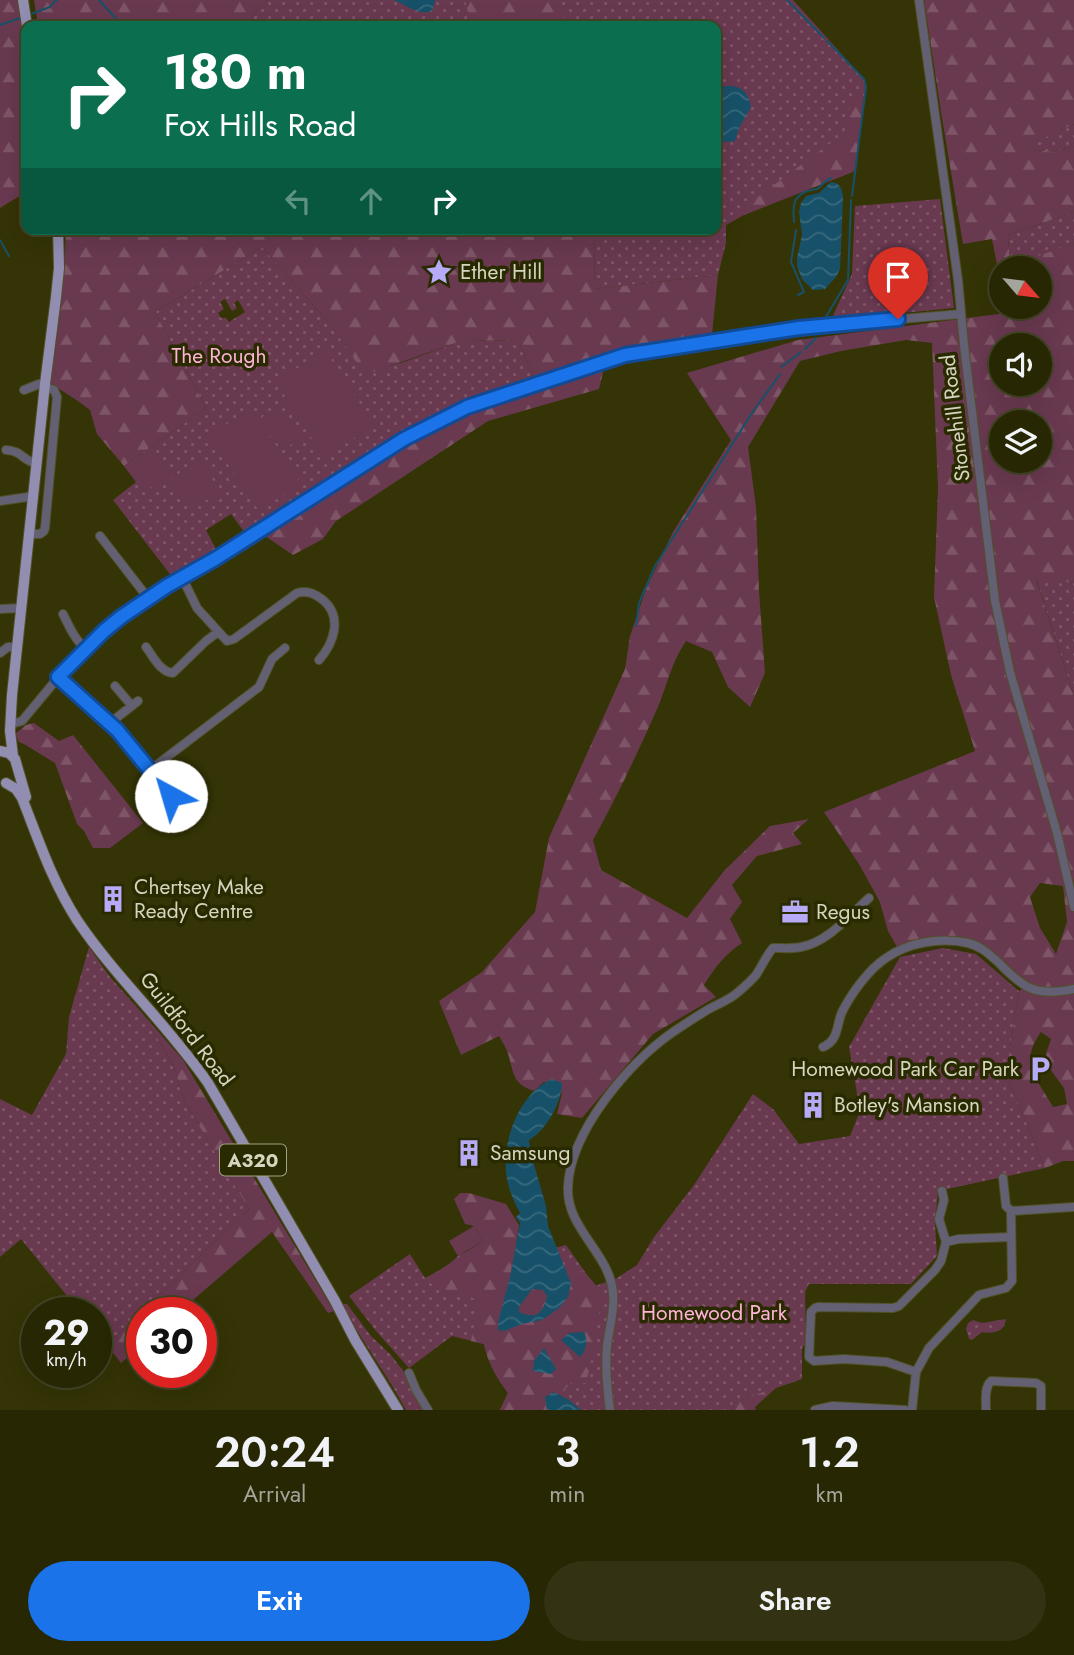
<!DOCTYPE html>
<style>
:root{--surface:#272704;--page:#333313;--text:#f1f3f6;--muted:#a4a59a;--line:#434426;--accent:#1a73e8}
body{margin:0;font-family:Jost,sans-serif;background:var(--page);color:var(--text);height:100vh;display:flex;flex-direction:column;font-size:26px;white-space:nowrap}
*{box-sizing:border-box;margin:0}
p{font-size:23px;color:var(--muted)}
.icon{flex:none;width:38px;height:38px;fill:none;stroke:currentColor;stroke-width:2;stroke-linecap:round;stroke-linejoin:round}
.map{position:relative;height:1410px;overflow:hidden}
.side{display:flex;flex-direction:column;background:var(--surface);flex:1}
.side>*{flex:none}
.hud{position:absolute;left:21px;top:21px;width:700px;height:214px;border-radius:14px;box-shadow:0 7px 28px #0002,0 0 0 2px var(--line);background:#0b6e4f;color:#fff;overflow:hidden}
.needle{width:46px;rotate:118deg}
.controls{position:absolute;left:989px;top:256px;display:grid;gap:14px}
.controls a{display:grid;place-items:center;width:63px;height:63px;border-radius:50%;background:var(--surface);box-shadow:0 7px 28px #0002,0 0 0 2px var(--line);font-size:35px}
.speed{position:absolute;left:21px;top:1297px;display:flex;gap:14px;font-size:35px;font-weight:700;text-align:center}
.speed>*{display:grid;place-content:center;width:91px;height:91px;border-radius:50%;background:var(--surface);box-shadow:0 7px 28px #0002,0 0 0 2px var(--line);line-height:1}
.speed small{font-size:18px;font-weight:400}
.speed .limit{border:10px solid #d22;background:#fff;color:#111}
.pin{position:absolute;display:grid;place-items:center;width:60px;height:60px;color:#fff;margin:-72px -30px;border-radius:50% 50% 50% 0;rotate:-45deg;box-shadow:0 0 7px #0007}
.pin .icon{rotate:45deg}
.me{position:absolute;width:77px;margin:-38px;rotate:321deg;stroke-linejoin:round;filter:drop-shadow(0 0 5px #0008)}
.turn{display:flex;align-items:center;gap:24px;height:147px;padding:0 28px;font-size:32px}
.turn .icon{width:91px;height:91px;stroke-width:2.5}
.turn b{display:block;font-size:49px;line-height:60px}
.lanes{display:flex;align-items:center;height:66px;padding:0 28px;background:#0003;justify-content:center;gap:35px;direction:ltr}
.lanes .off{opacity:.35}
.eta{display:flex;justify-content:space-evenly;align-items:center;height:119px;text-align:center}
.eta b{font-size:42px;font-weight:600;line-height:49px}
.primary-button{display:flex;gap:14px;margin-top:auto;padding:14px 28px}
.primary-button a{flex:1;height:80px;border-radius:42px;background:var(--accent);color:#fff;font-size:28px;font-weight:600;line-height:80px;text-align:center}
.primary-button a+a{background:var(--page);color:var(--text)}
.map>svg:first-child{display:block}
.green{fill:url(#green-dots);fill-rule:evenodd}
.forest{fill:url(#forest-firs);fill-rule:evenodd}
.pitch{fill:#693950}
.water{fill:url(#water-waves);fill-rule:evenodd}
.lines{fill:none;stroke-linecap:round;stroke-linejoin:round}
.stream{stroke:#175169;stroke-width:2}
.minor-casing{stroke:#515127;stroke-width:10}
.major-casing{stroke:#515127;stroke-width:12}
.minor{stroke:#626072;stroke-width:8}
.major{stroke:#928eb2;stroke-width:10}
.route-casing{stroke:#114b97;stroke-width:18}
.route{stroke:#1a73e8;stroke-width:12}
.labels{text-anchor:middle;stroke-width:7;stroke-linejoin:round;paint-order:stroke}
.shield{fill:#2a2a00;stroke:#a2a286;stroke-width:2}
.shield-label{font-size:19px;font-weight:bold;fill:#d5d6bf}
.poi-label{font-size:21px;fill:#d5d6bf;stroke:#2a2a00;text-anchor:start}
.park-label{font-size:21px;fill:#feb4d6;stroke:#2a2a00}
.street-label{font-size:21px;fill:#d5d6bf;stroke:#2a2a00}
</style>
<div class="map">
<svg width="1074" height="1410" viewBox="0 0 1074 1410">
<defs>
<pattern id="green-dots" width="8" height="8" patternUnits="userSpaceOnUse" patternTransform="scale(1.75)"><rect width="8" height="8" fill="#693950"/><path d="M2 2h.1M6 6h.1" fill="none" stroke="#7e5567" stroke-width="1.8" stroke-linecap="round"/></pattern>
<pattern id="forest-firs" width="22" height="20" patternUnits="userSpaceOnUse" patternTransform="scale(1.75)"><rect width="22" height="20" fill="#693950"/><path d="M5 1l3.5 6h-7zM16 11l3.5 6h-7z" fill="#7e5567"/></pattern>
<pattern id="water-waves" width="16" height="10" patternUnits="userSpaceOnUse" patternTransform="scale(1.75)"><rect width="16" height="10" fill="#175169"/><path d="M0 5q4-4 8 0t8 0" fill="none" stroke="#38697d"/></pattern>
</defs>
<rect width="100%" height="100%" fill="#343406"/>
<path class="green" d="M267,0H793L864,79L866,87L855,171L744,215L726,225V243L718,275L594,289L595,229H716V26H246L255,13Z
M1074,124V146L1053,152L1021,148Z
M940,199L954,308L831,320L852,274L855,206Z
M1074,212V243L1010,267L1008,235Z
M262,247L329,323L365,373L404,362L461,341L518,340L534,379L470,403L416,427L245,533L231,514L206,530L218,553L173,578L113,500L136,482L124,466L206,408L155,312ZM225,299L232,311L237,308L234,303L238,300L245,312L229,322L226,318H221L218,313L224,309L220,302Z
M1036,578L1074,583V696Z
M89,947L110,977L143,1014L173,1065L185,1102L249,1209L107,1345L96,1332V1312H80L21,1239L0,1257V1099L32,1115L66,1054L69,1017Z
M943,948L976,954L1019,991L1006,1073L1045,1168L938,1191L935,1224L937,1256L911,1284H809L805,1292L806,1343L802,1348V1379L733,1403L732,1410H500L508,1393C496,1377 488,1362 484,1344L452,1336L409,1368L376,1331L349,1296L410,1254L425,1278L445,1268L458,1256L519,1225L514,1259L566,1245L595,1286L617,1278L637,1265L654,1237L694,1185L753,1094L773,1109L799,1144L850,1136L860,1111L849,1047L900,957Z
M340,1304H347L371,1336L391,1355L404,1372L414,1393L425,1410H406L393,1387Z
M1006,1319C1005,1332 993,1334 982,1332L972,1340L969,1339L966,1329L968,1323L973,1320L982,1323Z"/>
<path class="forest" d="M0,0H19L26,46V192L0,208Z
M34,0H267L255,13L246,26H38Z
M465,0H560L567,26H495L491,22H480L468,12Z
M924,0H1074V124L1023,148L1053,152L1074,146V212L1008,235L1010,266L1074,243V583L1036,579L1074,696V1161H1063L1045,1168L1006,1073L1019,991L1028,984L976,941L943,936L921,939L897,947L888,931L880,902L859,864L824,812L975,751L951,675L934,597L938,488L932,343L906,340L841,351L800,361L748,447L756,507L759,591L765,673L750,707L728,687L712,652L686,641C672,661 667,685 658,707C638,752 617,797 593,840L601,870L687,918L724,871L770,826L809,819L793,833L802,844L757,856L732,885L742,902L730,919L742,943C725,954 715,967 704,985L716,997L653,1034L582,1118L557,1114L562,1093L544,1082L534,1091C510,1082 515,1073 507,1051C505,1046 502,1041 499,1036L461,1055L439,1001L482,972L535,912L549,838L625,669L630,636L646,589L673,532L731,440L687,373L798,340L1006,313L1005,306H1040V268H1001V285L992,239L963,244L941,112ZM1001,345H1040V383H1001ZM1001,422H1040V460H1001ZM1040,883L1063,886L1067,922L1056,954L1040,928L1030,897ZM1041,1032L1051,1039L1046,1054L1047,1065L1064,1088L1067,1104L1053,1107C1037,1078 1018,1064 1041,1032Z
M865,97L855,171L744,215L742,209L844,133L851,102Z
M66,229H595L594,289L718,275L712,334L627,348L534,379L518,340L461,341L376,371L365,374L329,323L262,247L155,312L206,408L124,466L97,434L90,410L78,401L50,383L64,277Z
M605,364L599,389L488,421L336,521L323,539L293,555L262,534L411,441L491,403Z
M34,723L59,741L73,735L143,823L110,848H93L84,831L77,824L55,763L24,744L19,742L15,734L26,725Z
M143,1014L183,1060L334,1311L328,1313L272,1232L179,1312H142V1345L121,1363L107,1345L249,1209L185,1102L173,1065Z
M460,1193H469L506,1204L519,1225L510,1277L498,1322L504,1331L522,1324L542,1320L571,1283L564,1268C584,1266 592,1280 602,1294L595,1345L586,1383H571L559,1395L554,1392L546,1406L547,1410H500L508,1393C496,1377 488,1363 484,1344L471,1341L479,1302L465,1293C445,1296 440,1292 425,1278C446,1268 463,1253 483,1241L474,1226L465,1224L454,1199Z
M532,1289H543L547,1295C543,1313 537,1320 519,1312V1306C525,1302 527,1295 532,1289Z
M777,1387L755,1407L756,1410H732L733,1403Z"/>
<path class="pitch" d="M325,350L374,425L324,458L276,382Z
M279,405L301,438L283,450L262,417Z
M251,408L301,483L259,511L209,436Z
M153,447L170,474L144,492L124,466Z
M200,460L220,491L190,511L169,480Z
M474,1226L483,1241L458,1256L449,1241Z"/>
<path class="water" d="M394,0H435L433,9L429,12C416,14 406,5 394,0Z
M724,86C740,85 748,90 751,107L739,128L735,141L716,143V88Z
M831,182C841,183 842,189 843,198L840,269L836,277L825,289L813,290L802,279L797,266V258L802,235L799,212L801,203L806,196L819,193Z
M552,1079L562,1083C562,1102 546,1131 529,1140L531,1154L546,1206L548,1226L571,1283L568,1297L559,1308L542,1320L522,1324L504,1331L498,1330V1322L510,1277L520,1223L516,1217L520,1213C513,1200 507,1186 506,1171C503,1138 520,1093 552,1079ZM532,1289L543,1290L547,1296C543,1313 537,1320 519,1312V1306C524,1302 527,1295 532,1289Z
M584,1332C588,1341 587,1349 580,1357L561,1340L569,1333Z
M544,1348L556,1369L551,1374L533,1371L534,1361Z
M554,1392L569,1400L581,1410H547L545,1397Z"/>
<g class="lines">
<path class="stream" d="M99,0L123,26
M787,0L824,38
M31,14L50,7L55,1L57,0
M0,25L20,18
M827,41L864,79L866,87L852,196
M794,222C793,210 792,197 805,192C807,191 816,189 817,189C823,185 824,181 831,178
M796,230L791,262L804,292L798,295
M0,240L9,256
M824,320L848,280L851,200
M805,349L816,338
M781,367L801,352
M636,626L639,603L655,566L750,416L780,374"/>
<defs>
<path id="minor" d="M919,0L958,280L964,345L995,601L1010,672L1057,833L1074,907
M24,390L39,384H45
M6,450C24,451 21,461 37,463
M0,501L34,496
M30,534H40L44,531L45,528L57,397L54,390L45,387
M100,536L148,598
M182,577L197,608L227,641L234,639L297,593C308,590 315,594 323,600C343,617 334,643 319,660
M0,609L22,608
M63,614C69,626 75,640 85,648
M146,647C153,656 160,672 173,673L206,641L218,632
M0,653L8,647H17
M58,677L117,730L171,796
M115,686L132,706
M110,723L138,701
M11,724L22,721L71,662L104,631L136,606L314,497L404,438L467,407L625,355L804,327L961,314
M150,770L259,687L272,659L285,648
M823,1047C839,1040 836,1026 842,1012C851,994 869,969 886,958C909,942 941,937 968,943C981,946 989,954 999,963C1024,989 1037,997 1074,989
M1003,1178L1006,1206L1011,1211
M942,1191L944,1200L939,1219L946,1242
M916,1372L887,1362L844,1359L814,1361L809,1357L811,1312L815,1308L818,1307L893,1308L899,1306L935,1270L941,1261L946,1242L959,1239L1011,1237
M409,1373L416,1390L428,1410
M610,1410C607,1388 605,1368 607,1346C609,1328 615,1311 613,1293C610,1253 566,1229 568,1187C570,1131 629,1063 673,1032C685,1024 697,1016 709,1009C718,1004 729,1000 737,993C743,988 751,981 756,975C762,966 766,956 773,948C782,948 792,949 801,947C828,942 849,916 869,898
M815,1410L833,1406L905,1410
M912,1410L916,1372L929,1348L979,1295L1006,1288L1012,1281L1011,1211L1074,1207
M986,1410C986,1401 984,1387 991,1381L1036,1383L1041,1386V1410"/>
<path id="major" d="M23,0L27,26
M0,751L9,753L15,759L26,797
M13,756L10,731L12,695L45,384L56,297L59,268L58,229
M6,783L16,789L22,798C39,841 52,881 77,920C116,978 168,1025 208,1083L335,1301L355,1340L398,1410"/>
</defs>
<use href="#minor" class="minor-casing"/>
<use href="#major" class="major-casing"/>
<use href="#minor" class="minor"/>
<use href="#major" class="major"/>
</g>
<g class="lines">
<defs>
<path id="route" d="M171,796L117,730L58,677L104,631L121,617L167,586L215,559L404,439L467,407L625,355L799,328L898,319"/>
</defs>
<use href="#route" class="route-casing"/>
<use href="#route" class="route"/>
</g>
<defs>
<symbol id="sight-bare" viewBox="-9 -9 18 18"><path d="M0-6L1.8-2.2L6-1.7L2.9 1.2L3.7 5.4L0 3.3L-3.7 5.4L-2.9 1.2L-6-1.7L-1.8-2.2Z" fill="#b7abf8" stroke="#2a2a00" stroke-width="2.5" paint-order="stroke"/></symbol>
<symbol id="building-bare" viewBox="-9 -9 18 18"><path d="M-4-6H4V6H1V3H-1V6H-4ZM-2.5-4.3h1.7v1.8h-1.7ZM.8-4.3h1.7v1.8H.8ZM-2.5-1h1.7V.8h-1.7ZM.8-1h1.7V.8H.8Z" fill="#b7abf8" stroke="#2a2a00" stroke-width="2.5" paint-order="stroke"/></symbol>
<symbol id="office-bare" viewBox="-9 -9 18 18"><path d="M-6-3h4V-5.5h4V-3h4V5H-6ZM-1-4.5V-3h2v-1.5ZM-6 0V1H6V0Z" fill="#b7abf8" stroke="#2a2a00" stroke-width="2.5" paint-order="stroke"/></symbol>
<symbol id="parking-bare" viewBox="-9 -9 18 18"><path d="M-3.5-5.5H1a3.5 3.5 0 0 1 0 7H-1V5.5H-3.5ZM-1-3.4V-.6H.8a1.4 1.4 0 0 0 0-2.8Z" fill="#b7abf8" stroke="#2a2a00" stroke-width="2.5" paint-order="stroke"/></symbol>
</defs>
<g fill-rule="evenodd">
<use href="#sight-bare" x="420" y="253" width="38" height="38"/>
<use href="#building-bare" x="94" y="880" width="38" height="38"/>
<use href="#office-bare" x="776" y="893" width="38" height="38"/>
<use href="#parking-bare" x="1021" y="1050" width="38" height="38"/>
<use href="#building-bare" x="794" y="1086" width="38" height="38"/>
<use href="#building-bare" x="450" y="1134" width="38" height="38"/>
</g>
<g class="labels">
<rect class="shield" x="220" y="1144.5" width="66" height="31" rx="5"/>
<g class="shield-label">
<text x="253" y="1167">A320</text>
</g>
<g class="poi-label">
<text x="460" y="279">Ether Hill</text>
<text x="134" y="894">Chertsey Make<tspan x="134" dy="24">Ready Centre</tspan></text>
<text x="816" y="919">Regus</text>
<text x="1019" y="1076" text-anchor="end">Homewood Park Car Park</text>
<text x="834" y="1112">Botley's Mansion</text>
<text x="490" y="1160">Samsung</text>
</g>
<g class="park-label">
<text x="219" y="363">The Rough</text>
<text x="714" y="1320">Homewood Park</text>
</g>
<g class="street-label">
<text transform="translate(955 418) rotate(-97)" y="7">Stonehill Road</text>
<text transform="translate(187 1029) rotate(52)" y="7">Guildford Road</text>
</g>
</g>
</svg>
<div class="controls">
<a><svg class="needle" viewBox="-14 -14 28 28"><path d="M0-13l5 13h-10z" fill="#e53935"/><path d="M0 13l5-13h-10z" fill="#a4a59a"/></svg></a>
<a><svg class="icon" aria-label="sound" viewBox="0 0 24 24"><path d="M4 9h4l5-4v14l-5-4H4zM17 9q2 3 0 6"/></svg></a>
<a><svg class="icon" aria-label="layers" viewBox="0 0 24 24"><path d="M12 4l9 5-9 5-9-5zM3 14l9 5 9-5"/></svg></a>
</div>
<div class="speed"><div>29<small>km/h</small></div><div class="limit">30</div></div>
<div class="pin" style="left:898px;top:319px;background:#d93025"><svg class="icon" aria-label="arrive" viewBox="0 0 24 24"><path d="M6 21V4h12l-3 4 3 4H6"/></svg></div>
<svg class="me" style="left:171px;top:796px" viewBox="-20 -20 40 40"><circle r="19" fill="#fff"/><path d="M0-13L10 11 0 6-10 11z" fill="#1a73e8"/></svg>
<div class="hud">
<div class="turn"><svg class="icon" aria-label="right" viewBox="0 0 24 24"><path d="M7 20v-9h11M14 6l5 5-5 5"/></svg><div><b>180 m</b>Fox Hills Road</div></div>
<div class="lanes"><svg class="icon off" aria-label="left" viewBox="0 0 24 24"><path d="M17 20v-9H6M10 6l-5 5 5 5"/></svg><svg class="icon off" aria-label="ahead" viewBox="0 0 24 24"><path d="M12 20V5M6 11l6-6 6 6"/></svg><svg class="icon" aria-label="right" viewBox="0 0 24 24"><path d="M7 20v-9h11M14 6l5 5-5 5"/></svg></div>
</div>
</div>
<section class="side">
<div class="eta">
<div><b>20:24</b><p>Arrival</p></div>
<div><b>3</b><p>min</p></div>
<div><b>1.2</b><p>km</p></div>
</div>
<div class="primary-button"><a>Exit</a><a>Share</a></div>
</section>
